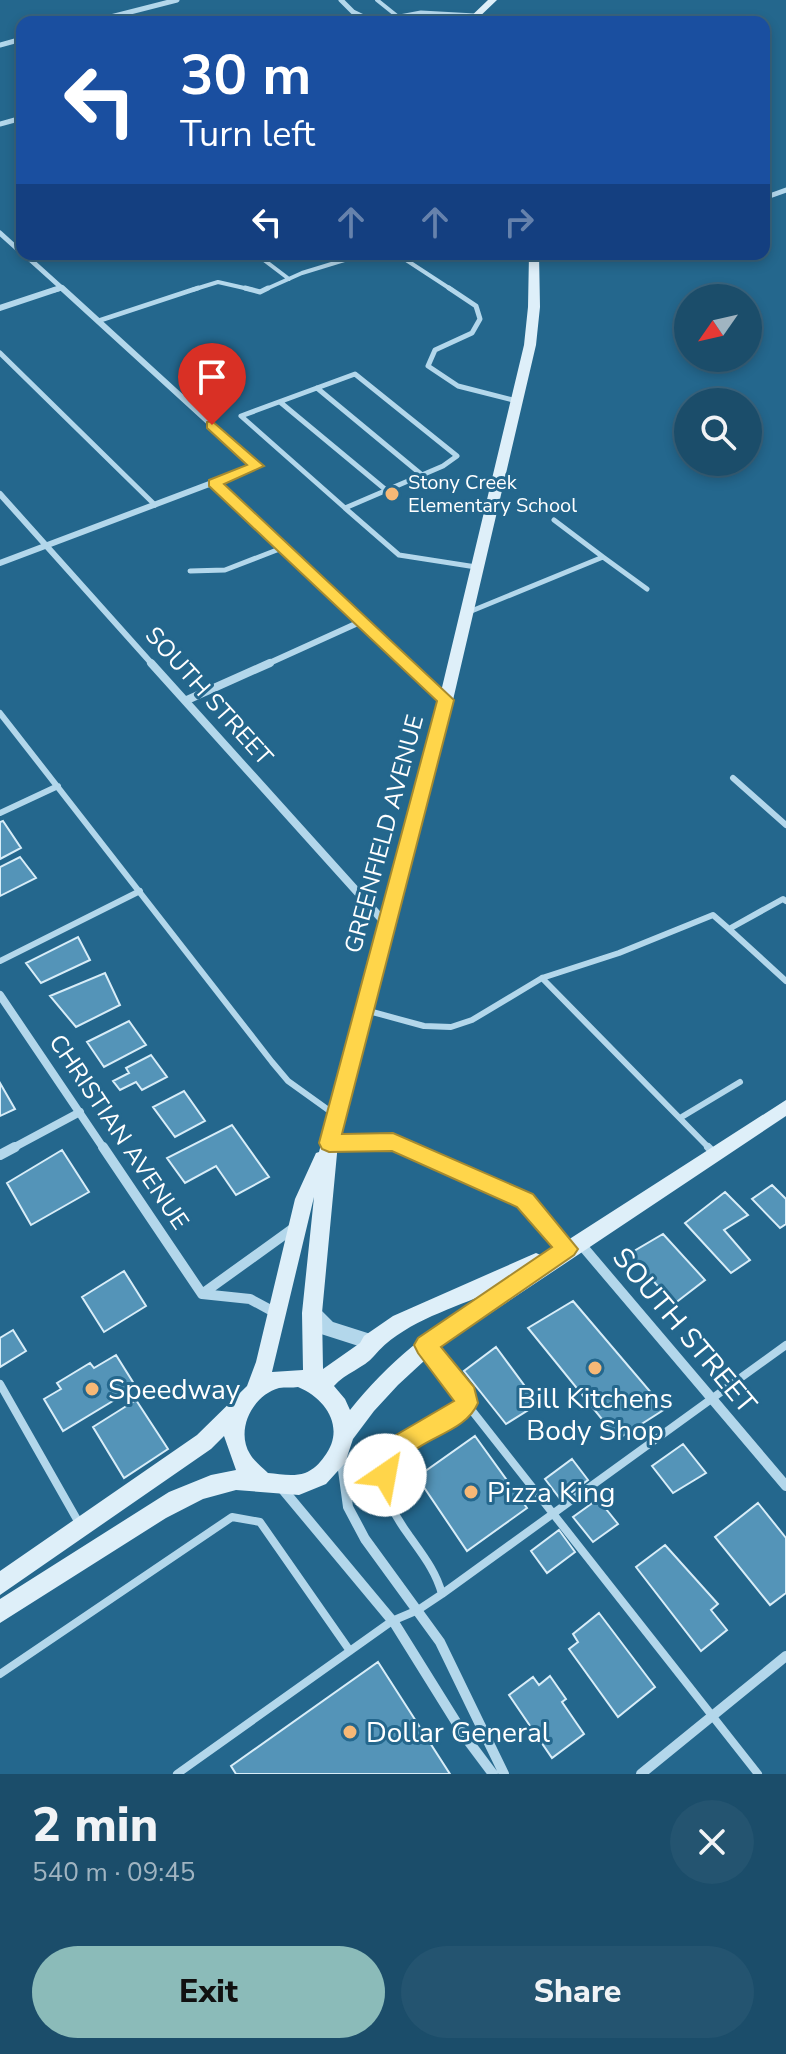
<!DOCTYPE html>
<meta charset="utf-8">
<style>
:root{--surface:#1b4d6a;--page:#245470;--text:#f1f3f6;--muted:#a0b4c1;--line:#39647e;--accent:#8bbbb9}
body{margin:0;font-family:"Nunito Sans",sans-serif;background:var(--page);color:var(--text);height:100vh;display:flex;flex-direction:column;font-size:30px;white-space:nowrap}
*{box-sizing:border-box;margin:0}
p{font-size:26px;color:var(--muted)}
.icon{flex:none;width:44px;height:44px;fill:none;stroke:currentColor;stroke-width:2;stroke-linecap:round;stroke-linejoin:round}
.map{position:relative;height:1774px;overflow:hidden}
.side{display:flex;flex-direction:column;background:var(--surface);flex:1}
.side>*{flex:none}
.banner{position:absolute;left:16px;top:16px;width:754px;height:244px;border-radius:16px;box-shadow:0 4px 12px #0003,0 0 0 2px var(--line);background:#1a4fa0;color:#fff;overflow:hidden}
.needle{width:52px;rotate:236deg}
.tools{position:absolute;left:674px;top:284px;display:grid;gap:16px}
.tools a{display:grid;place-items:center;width:88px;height:88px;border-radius:50%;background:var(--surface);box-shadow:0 4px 12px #0003,0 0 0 2px var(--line);font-size:40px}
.pin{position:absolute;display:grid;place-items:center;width:68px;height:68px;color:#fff;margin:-82px -34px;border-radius:50% 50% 50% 0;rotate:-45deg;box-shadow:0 0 8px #0007}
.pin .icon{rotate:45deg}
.me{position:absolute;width:88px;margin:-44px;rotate:33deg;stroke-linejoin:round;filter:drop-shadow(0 0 6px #0008)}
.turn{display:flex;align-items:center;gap:28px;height:168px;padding:0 32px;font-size:36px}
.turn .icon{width:104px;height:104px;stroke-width:2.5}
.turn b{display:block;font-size:56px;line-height:68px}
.lanes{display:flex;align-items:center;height:76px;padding:0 32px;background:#0003;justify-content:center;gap:40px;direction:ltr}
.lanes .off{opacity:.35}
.round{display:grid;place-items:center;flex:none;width:84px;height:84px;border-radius:42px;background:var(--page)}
.overview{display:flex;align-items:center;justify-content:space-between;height:136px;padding:0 32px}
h1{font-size:48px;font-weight:800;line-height:60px}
.action{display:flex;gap:16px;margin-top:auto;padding:16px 32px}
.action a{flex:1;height:92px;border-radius:48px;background:var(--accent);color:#111;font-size:32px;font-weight:800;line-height:92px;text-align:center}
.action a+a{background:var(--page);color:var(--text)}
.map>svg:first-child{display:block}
.building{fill:#5494b8;stroke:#d8edf8;stroke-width:2}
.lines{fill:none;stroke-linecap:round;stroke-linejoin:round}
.service-far3{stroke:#b3d7eb;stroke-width:4}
.service-far2{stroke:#b3d7eb;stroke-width:5}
.service-far1{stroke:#b3d7eb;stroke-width:6}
.service{stroke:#b3d7eb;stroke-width:8}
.minor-far3{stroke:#b3d7eb;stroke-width:5}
.minor-far2{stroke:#b3d7eb;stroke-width:6}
.minor-far1{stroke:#b3d7eb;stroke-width:8}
.minor{stroke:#b3d7eb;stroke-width:10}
.tertiary{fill:#b3d7eb;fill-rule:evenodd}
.secondary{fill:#deeff9;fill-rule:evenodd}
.route{fill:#ffd54a;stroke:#a68a30;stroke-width:2}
.poi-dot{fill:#f6b876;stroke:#24678d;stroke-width:3}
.labels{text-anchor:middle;stroke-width:6;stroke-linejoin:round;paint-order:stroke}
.far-poi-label{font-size:20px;fill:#fff;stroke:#24678d;text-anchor:start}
.street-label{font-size:24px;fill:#fff;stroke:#24678d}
.near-street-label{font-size:28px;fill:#fff;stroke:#24678d}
.near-poi-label{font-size:28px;fill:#fff;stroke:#24678d;text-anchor:start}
</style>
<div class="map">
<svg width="786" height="1774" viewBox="0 0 786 1774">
<rect width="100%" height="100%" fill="#24678d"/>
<path class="building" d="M3,821L21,848L0,859V822Z
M20,857L36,878L0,896V867Z
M78,937L90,960L41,983L26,963Z
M105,973L120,1005L76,1027L50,996Z
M129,1021L146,1045L104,1067L87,1042Z
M151,1055L167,1077L142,1090L136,1082L120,1090L113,1081L129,1073L126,1068Z
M0,1083L15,1109L0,1116Z
M184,1091L205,1121L175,1137L153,1107Z
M232,1125L269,1177L236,1195L216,1166L185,1183L167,1158Z
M62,1150L89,1192L31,1225L7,1183Z
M772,1185L786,1199V1224L780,1228L752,1199Z
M725,1192L748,1215L724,1230L750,1260L731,1273L685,1223Z
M663,1234L705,1280L674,1304L629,1254Z
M124,1271L146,1306L104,1332L82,1297Z
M573,1301L665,1409L618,1439L528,1328Z
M13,1330L26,1351L0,1367V1338Z
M496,1347L538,1404L506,1424L464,1371Z
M116,1355L136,1387L63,1431L44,1399L61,1389L57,1383L90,1363L94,1368Z
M136,1400L168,1449L124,1478L93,1427Z
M475,1436L527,1508L467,1551L417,1477Z
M683,1444L706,1473L673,1493L652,1466Z
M572,1459L588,1480L561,1500L545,1479Z
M598,1499L618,1524L593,1542L573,1517Z
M758,1503L786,1538V1593L770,1605L715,1537Z
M559,1530L575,1552L547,1573L531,1551Z
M665,1545L718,1604L711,1610L727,1630L701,1651L636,1567Z
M599,1613L655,1687L618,1717L569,1649L578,1642L573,1634Z
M378,1662L450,1774H236L231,1766Z
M550,1676L566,1699L562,1702L584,1734L552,1758L509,1695L533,1677L539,1685Z"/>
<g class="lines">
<path class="service-far3" d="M377,0L397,16
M256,254L289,279
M397,254L452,290
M192,290L218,282L253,290
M264,290L302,273L364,254"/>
<path class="service-far2" d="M245,288L260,292L268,288
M449,288L476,306L480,319L472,333L435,350L428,366L458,386L517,401
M98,321L198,288
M0,353L155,505
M355,374L457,456L443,466L345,508L241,416Z
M317,388L422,475
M280,402L386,490
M345,508L399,555L476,567
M603,557L647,589
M190,571L225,570L282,548
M469,612L603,557L554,520"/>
<path class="service-far1" d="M0,713L272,1062L288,1081L334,1114
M733,778L786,825
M0,813L58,786
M786,901L783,899L729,929L786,981
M0,961L140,891
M542,978L710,1149
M365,1010L424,1026L451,1027L472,1020L542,978L619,953L713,915L729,929
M680,1118L740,1082
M333,1143L393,1142L408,1149"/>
<path class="service" d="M404,1147L525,1201L567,1249
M708,1147L714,1153
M0,1384L79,1523
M466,1403L758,1774
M442,1594L786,1345
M0,1674L232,1517L260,1522L350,1651
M177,1774L392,1621L418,1610L442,1594C436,1571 422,1554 408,1534C356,1463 402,1443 462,1410L466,1403L465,1395L429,1349"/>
<path class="minor-far3" d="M341,0L353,12L374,22
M91,22L177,0
M373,22L421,13L475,16
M0,45L22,39
M0,124L22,118
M764,198L786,190
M0,233L22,253
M24,254L64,290
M534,258L603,254
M54,290L61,288"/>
<path class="minor-far2" d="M0,308L60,288
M214,483L408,665
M0,494L153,665
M0,563L257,466L62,288
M265,665L360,622"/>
<path class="minor-far1" d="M151,663L387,925
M406,663L446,700
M187,700L270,663
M0,995L104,1149
M11,1149L80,1112"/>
<path class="minor" d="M103,1147L202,1294
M0,1155L15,1147
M579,1242L786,1486
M202,1294L295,1227
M202,1294L250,1299L276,1313
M341,1455L348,1507L365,1539L440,1642L504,1774
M280,1486L395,1624L466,1738L493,1774
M641,1774L786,1656"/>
<path class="tertiary" d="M312,1305L318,1307L333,1322L377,1336L380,1342L377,1348L371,1350L321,1334L303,1313L306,1307Z"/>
<path class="secondary" d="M488,0H497L474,22H465Z
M529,254H539L540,307L536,345L453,700L338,1143L322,1313L323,1369L360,1343L364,1336L393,1316L529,1256L536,1253L543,1256L786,1100V1116L437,1349L398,1385L374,1411L353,1439L345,1463L326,1484L299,1495L236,1490L203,1499L166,1518L0,1623V1599L169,1492L211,1475L236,1470L224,1436L211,1449L0,1595V1571L197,1435L247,1386L256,1362L295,1199L316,1153L319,1152L439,700L524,345L528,307ZM314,1197L302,1313L303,1370L272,1372ZM483,1295C432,1328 388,1362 350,1410L345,1399L334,1386C345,1373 364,1368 374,1356C401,1324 446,1311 483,1295ZM298,1387C327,1399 346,1429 324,1457C320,1463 313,1470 305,1473C293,1477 280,1474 268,1473C262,1467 254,1461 250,1454C235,1430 253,1395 279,1388C285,1387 292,1388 298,1387Z"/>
</g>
<path class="route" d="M212,421L264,466L224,484L454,700L342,1134L393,1133L533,1194L578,1249L574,1255L441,1347L474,1387L478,1403C465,1433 424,1436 404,1460C398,1466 397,1476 393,1483L385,1487L377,1483L373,1475L383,1447L396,1435L454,1401L418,1353L414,1345L418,1338L552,1247L517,1207L392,1151L329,1152L322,1149L319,1143L437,701L209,486V480L247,465L207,428V422Z"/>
<g class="poi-dot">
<circle cx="392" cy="494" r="8"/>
<circle cx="595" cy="1368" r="8"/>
<circle cx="92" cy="1389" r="8"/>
<circle cx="471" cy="1492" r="8"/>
<circle cx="350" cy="1732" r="8"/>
</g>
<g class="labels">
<g class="far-poi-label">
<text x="408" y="489">Stony Creek<tspan x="408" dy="23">Elementary School</tspan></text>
</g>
<g class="street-label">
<text transform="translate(209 696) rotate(48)" y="8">SOUTH STREET</text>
<text transform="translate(384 834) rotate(-75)" y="8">GREENFIELD AVENUE</text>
<text transform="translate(119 1132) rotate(56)" y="8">CHRISTIAN AVENUE</text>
</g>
<g class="near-street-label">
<text transform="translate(685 1330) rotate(50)" y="10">SOUTH STREET</text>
</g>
<g class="near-poi-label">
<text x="108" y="1399">Speedway</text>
<text x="595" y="1408" text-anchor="middle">Bill Kitchens<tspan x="595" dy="32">Body Shop</tspan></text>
<text x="487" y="1502">Pizza King</text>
<text x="366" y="1742">Dollar General</text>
</g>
</g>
</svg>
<div class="tools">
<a><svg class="needle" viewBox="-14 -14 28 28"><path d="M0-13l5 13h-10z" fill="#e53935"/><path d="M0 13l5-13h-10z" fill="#a0b4c1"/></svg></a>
<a><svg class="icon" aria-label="search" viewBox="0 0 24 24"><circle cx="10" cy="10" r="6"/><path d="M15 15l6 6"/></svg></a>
</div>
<div class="pin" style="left:212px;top:425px;background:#d93025"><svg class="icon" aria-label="arrive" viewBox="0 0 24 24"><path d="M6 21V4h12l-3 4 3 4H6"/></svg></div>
<svg class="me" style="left:385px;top:1475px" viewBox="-20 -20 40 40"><circle r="19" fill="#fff"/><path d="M0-13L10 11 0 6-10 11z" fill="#ffd54a"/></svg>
<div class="banner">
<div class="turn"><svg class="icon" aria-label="left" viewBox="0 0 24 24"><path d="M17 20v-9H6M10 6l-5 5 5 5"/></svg><div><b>30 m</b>Turn left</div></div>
<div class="lanes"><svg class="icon" aria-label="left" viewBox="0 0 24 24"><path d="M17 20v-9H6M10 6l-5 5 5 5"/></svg><svg class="icon off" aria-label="ahead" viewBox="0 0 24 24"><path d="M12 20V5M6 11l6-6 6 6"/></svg><svg class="icon off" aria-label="ahead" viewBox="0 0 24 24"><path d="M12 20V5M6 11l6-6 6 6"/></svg><svg class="icon off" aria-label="right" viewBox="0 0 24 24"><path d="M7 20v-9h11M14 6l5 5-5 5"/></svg></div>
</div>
</div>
<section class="side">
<div class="overview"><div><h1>2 min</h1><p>540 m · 09:45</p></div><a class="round"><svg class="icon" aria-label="close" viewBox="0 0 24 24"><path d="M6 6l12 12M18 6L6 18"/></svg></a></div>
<div class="action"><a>Exit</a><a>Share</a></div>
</section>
